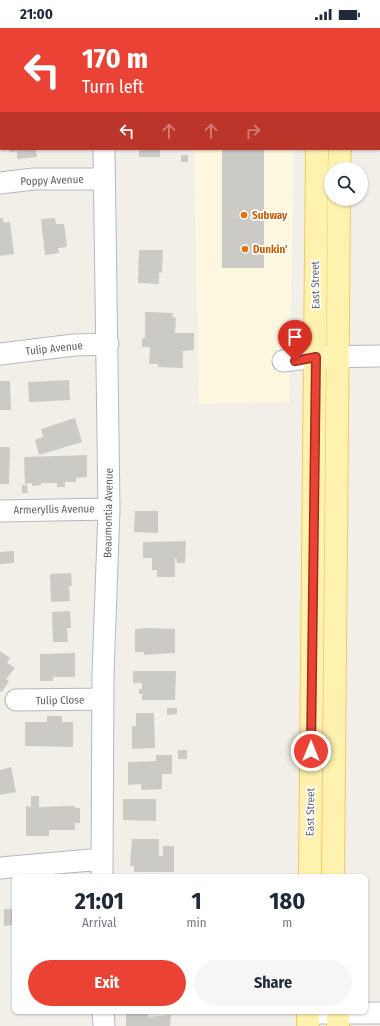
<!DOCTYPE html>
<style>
:root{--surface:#fff;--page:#f6f6f7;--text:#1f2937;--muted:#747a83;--accent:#ea4335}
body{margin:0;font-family:"Fira Sans Condensed",sans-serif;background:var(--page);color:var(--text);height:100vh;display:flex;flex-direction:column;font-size:15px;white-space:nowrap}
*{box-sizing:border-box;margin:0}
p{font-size:13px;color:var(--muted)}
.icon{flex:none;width:22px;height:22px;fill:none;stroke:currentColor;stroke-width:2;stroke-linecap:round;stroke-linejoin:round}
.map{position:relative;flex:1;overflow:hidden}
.drawer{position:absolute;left:12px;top:846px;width:356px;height:140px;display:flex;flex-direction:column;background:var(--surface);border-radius:6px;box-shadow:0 1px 3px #0004}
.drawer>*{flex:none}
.guide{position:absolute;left:0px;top:0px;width:380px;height:122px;box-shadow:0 1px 3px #0004;background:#ea4335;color:#fff;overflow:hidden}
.fabs{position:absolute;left:324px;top:134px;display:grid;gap:8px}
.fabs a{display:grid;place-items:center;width:44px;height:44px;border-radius:50%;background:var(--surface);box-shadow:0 1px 3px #0004;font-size:20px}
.pin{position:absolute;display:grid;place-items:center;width:34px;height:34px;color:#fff;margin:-41px -17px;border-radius:50% 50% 50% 0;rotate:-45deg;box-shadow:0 0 4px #0007}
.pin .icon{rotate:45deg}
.me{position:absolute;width:44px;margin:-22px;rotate:0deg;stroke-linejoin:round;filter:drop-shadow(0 0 3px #0008)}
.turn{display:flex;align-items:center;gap:14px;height:84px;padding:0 16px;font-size:18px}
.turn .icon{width:52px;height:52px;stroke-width:2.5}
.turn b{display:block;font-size:28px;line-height:34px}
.lanes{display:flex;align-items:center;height:38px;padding:0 16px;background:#0003;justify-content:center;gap:20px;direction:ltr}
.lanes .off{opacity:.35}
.eta{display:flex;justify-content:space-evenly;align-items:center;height:68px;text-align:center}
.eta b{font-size:24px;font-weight:700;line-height:28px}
.action{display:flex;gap:8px;margin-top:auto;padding:8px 16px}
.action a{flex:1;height:46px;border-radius:24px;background:var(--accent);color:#fff;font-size:16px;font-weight:700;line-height:46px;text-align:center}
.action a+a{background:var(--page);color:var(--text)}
.status{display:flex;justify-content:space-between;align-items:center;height:28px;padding:0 20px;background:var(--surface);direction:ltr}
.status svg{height:11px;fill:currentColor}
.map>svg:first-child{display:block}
.commercial{fill:#fef7e0}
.building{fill:#cccac5}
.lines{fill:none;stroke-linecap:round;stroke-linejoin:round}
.minor-casing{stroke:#b5b8bc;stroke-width:23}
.major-casing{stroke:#f2c960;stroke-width:24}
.minor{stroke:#fff;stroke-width:21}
.major{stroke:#fff2af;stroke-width:22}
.route-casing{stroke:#982c22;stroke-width:10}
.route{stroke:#ea4335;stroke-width:7}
.food-dot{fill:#e8710a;stroke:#fff;stroke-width:1.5}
.labels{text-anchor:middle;stroke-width:3.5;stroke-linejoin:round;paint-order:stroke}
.street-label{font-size:11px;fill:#5f6368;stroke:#fff}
.food-label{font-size:11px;font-weight:bold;fill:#c56008;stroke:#fff;text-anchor:start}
</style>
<div class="status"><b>21:00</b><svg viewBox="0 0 49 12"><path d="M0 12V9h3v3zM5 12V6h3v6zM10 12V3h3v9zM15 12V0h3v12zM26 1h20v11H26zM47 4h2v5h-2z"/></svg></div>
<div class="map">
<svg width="380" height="998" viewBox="0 0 380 998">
<rect width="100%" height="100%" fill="#f1efe8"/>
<path class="commercial" d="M192,0H297L192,1Z
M194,121H294L289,374L199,376Z"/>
<path class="building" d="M10,121H36L37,129L17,131V123L10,124Z
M139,121H160V129H139Z
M222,121H264V240H222Z
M181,127H188V134H181Z
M0,190H3L4,195L10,194L14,226L0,228Z
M55,190L56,196H64L67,219L58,220L59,225L45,227L41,191Z
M139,222H163L162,244L159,245V256L138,255Z
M145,284L173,285L172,289L176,290L175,305H194V322L183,323V340L158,339V336H149L150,319H142V310H145Z
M69,352L70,372L29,374L28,354Z
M0,353H10L11,382H0Z
M75,390L82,414L39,427L35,412L43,409L41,401Z
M0,419H10L9,456H0Z
M87,427V449L76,450V454H65V459H57V455H41V457L32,458V455L25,456L24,429Z
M22,457H27L28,465H22Z
M135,483H158V505L134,504Z
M186,513L185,535H177L176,530H175V549H157V542H152V530H143V514Z
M14,523V535L0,536V524Z
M71,545L72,558H69L70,573L51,574L50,546Z
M70,583L71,600H67L68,614H53L52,584Z
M148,600L175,601V625L144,627V624H135V601Z
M0,623L10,630L7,635L15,640L6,651L9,653L2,664L0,663Z
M75,625V649H53V653H40V626Z
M133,643H176L175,672H142V666H139V661H142V655H133Z
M167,680H177V686L167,687Z
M136,685H154L155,720L132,721V698H136Z
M47,688H62V694H73V719L25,718V694H47Z
M178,722H187V731H178Z
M156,727H172V746H162V761L141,762V756L128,757V734L156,733Z
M11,739L16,764L0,767V742Z
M31,768H39V779L75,778V780H80V795H75V802H49V808H26V778L31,779Z
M123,771H156V793L123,792Z
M132,811H159V828H163V818H174V844H134V838H130Z
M12,862H14V897L4,898V881H12Z
M126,984H148V989L171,987L170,998H126Z"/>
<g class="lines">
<defs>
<path id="minor" d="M103,0V1
M0,155L34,151H104
M0,326L74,317L108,316
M283,333L315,329L380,328
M0,483L109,481
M16,672L103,671
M0,840L102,831
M102,848L103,646L109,481L104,121
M103,984L104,998
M308,985H380"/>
<path id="major" d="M320,1V0
M342,1V0
M339,141L340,121
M310,848L317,121
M333,848L339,171
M338,984V998
M308,998V984"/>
</defs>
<use href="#minor" class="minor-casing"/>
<use href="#major" class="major-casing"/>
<use href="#minor" class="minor"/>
<use href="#major" class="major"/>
</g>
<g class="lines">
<defs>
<path id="route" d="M295,333L316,329L311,723"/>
</defs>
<use href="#route" class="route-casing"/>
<use href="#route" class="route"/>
</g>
<g class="food-dot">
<circle cx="244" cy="187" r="4"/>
<circle cx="245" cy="221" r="4"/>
</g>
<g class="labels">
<g class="street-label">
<text transform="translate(52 152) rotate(-2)" y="4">Poppy Avenue</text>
<text transform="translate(315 257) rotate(-91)" y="4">East Street</text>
<text transform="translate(54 320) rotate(-6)" y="4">Tulip Avenue</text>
<text transform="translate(54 481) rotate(-1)" y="4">Armeryllis Avenue</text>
<text transform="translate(108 485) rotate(-89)" y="4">Beaumontia Avenue</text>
<text transform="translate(60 672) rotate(-1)" y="4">Tulip Close</text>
<text transform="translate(310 784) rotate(-89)" y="4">East Street</text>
</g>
<g class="food-label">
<text x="252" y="191">Subway</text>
<text x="253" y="225">Dunkin'</text>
</g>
</g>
</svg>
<div class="fabs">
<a><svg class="icon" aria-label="search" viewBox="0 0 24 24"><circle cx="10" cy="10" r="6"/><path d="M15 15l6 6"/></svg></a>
</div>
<div class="pin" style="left:295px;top:333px;background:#d93025"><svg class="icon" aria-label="arrive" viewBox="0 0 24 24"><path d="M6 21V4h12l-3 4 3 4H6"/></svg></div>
<svg class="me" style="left:311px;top:723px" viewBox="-20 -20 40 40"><circle r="17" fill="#ea4335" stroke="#fff" stroke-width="3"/><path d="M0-11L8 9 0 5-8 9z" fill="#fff"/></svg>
<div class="guide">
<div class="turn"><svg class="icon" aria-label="left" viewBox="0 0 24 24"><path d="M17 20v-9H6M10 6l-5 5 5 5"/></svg><div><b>170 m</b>Turn left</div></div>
<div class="lanes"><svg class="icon" aria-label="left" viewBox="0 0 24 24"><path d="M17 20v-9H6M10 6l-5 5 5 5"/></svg><svg class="icon off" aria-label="ahead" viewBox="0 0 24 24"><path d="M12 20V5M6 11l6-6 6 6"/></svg><svg class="icon off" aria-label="ahead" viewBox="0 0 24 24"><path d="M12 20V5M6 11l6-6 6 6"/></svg><svg class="icon off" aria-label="right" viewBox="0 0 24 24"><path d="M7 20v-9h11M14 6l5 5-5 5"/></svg></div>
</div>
<section class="drawer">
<div class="eta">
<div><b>21:01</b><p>Arrival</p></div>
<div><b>1</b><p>min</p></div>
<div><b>180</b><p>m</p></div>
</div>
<div class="action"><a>Exit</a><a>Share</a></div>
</section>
</div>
